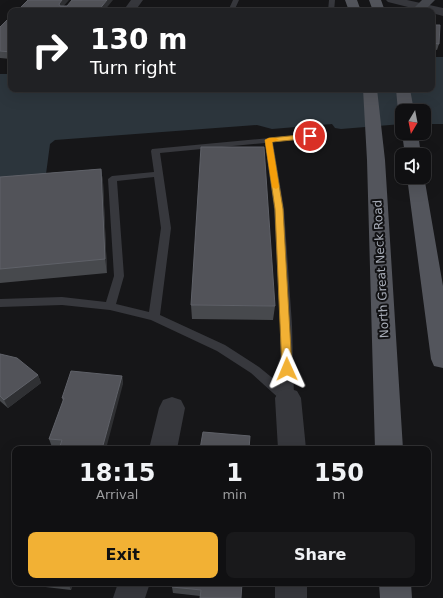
<!DOCTYPE html>
<style>
:root{--surface:#101012;--page:#19191b;--text:#f1f3f6;--muted:#9c9d9f;--line:#303032;--accent:#f2b134}
body{margin:0;font-family:"DejaVu Sans",sans-serif;background:var(--page);color:var(--text);height:100vh;display:flex;flex-direction:column;font-size:15px;white-space:nowrap}
*{box-sizing:border-box;margin:0}
p{font-size:13px;color:var(--muted)}
.icon{flex:none;width:22px;height:22px;fill:none;stroke:currentColor;stroke-width:2;stroke-linecap:round;stroke-linejoin:round}
.map{position:relative;flex:1;overflow:hidden}
.side{position:absolute;left:12px;top:446px;width:419px;height:140px;display:flex;flex-direction:column;background:var(--surface);border-radius:8px;box-shadow:0 4px 16px #0002,0 0 0 1px var(--line)}
.side>*{flex:none}
.hud{position:absolute;left:8px;top:8px;width:427px;height:84px;border-radius:8px;box-shadow:0 4px 16px #0002,0 0 0 1px var(--line);background:#202124;color:#fff;overflow:hidden}
.needle{width:26px;rotate:190deg}
.buttons{position:absolute;left:395px;top:104px;display:grid;gap:8px}
.buttons a{display:grid;place-items:center;width:36px;height:36px;border-radius:8px;background:var(--surface);box-shadow:0 4px 16px #0002,0 0 0 1px var(--line);font-size:20px}
.pin{position:absolute;display:grid;place-items:center;width:34px;height:34px;color:#fff;margin:-17px;border:2px solid #fff;border-radius:50%;box-shadow:0 1px 4px #0007}
.me{position:absolute;width:44px;margin:-22px;rotate:359deg;stroke-linejoin:round;filter:drop-shadow(0 0 3px #0008)}
.turn{display:flex;align-items:center;gap:14px;height:84px;padding:0 16px;font-size:18px}
.turn .icon{width:52px;height:52px;stroke-width:2.5}
.turn b{display:block;font-size:28px;line-height:34px}
.eta{display:flex;justify-content:space-evenly;align-items:center;height:68px;text-align:center}
.eta b{font-size:24px;font-weight:700;line-height:28px}
.action{display:flex;gap:8px;margin-top:auto;padding:8px 16px}
.action a{flex:1;height:46px;border-radius:8px;background:var(--accent);color:#111;font-size:16px;font-weight:700;line-height:46px;text-align:center}
.action a+a{background:var(--page);color:var(--text)}
.map>svg:first-child{display:block}
.water{fill:#2c353c}
.lines{fill:none;stroke-linecap:round;stroke-linejoin:round}
.lane{fill:#37383d;fill-rule:evenodd}
.street{fill:#37383d;fill-rule:evenodd}
.secondary{fill:#45474d;fill-rule:evenodd}
.primary{fill:#53555c;fill-rule:evenodd}
.wall{fill:#47494d}
.shaded-wall{fill:#2f3033}
.building{fill:#525359;stroke:#5f6168}
.route{fill:#f2b134;stroke:#9d7322}
.slow{fill:#f59e0b}
.labels{text-anchor:middle;stroke-width:4;stroke-linejoin:round;paint-order:stroke}
.street-label{font-size:12px;fill:#a8adb8;stroke:#111113}
</style>
<div class="map">
<svg width="443" height="598" viewBox="0 0 443 598">
<rect width="100%" height="100%" fill="#161618"/>
<path class="water" d="M432,57H443V124H424V111H402V124L341,129L335,128L332,124L272,129L257,125L55,140L50,144L46,174L0,179V74H11V89H432Z"/>
<g class="lines">
<path class="lane" d="M233,0H239L234,11H228Z
M329,0H335L334,11H328Z
M324,133H327V137L273,142L284,209L292,325L294,398L293,402L288,403L283,402L251,373L217,351L151,320L110,310L62,305L0,307V299L62,297L106,302L114,276L108,179L112,176L154,172L151,151L152,149ZM265,143L274,209L280,325L281,385L259,367L225,345L160,315L171,228L160,153ZM154,177L161,228L149,312L116,304L124,276L117,181Z"/>
<path class="street" d="M131,0H143L135,11H123Z
M386,0H407L443,8V16L432,13V11H424L388,2Z
M288,388L297,391L301,398L306,449H278L275,398L279,391Z
M172,397L181,400L185,408L177,449H149L159,408L163,400Z
M118,583H150L145,598H113Z
M275,583H307V598H275Z"/>
<path class="secondary" d="M422,0H435L425,10H417L415,7Z"/>
<path class="primary" d="M345,0H357L361,11H349Z
M369,0H381L385,11H373Z
M363,89H377L385,160L403,449H375L367,160Z
M396,89H410L414,111H402V115L398,111Z
M402,133H418L421,155H405Z
M424,176L443,286V368L434,366L431,359L407,177H424Z
M379,583H411L412,598H380Z"/>
</g>
<path class="wall" d="M11,16V59L0,58V27Z
M432,25L439,44L437,50L432,49Z
M101,169L103,182L107,273L0,283V177Z
M191,305L275,306L273,320L192,319Z
M0,354L38,375L41,383L8,408L0,401Z
M122,376L123,384L59,447H52L49,439L63,401L62,398Z
M20,583H73L71,590L20,584Z
M242,583L200,596L173,593L172,587Z"/>
<path class="shaded-wall" d="M62,0H69L60,10L59,4Z
M107,0H113L104,11H98Z
M101,169L103,182L107,273L105,259Z
M38,375L41,383L8,408L4,400Z
M122,376L123,384L106,449H102Z
M68,583H73L71,590Z"/>
<path class="building" d="M28,0H62L59,4L60,6H67L72,0H107L98,11H17Z
M11,16V52L0,51V27Z
M432,25H440L439,44L432,43Z
M201,147H264L275,306L191,305Z
M101,169L105,259L0,269V177Z
M0,354L17,358L38,375L4,400L0,396Z
M71,371L122,376L102,449H59L62,440L49,439L64,398H62Z
M203,432L250,436L249,449H200Z
M173,583H242L241,598H200L201,590L172,587Z"/>
<path class="route" d="M310,134L313,136L312,138L272,142L283,209L292,369L290,372H283L282,369L275,209L265,140L269,138Z"/>
<path class="slow" d="M269,138H276L279,140L272,142L279,187L276,189L272,187L265,140Z"/>
<g class="labels">
<g class="street-label">
<text transform="translate(381 269) rotate(-93)" y="4">North Great Neck Road</text>
</g>
</g>
</svg>
<div class="buttons">
<a><svg class="needle" viewBox="-14 -14 28 28"><path d="M0-13l5 13h-10z" fill="#e53935"/><path d="M0 13l5-13h-10z" fill="#9c9d9f"/></svg></a>
<a><svg class="icon" aria-label="sound" viewBox="0 0 24 24"><path d="M4 9h4l5-4v14l-5-4H4zM17 9q2 3 0 6"/></svg></a>
</div>
<div class="pin" style="left:310px;top:136px;background:#d93025"><svg class="icon" aria-label="arrive" viewBox="0 0 24 24"><path d="M6 21V4h12l-3 4 3 4H6"/></svg></div>
<svg class="me" style="left:287px;top:369px" viewBox="-20 -20 40 40"><path d="M0-17L14 15 0 8-14 15z" fill="#f2b134" stroke="#fff" stroke-width="4"/></svg>
<div class="hud">
<div class="turn"><svg class="icon" aria-label="right" viewBox="0 0 24 24"><path d="M7 20v-9h11M14 6l5 5-5 5"/></svg><div><b>130 m</b>Turn right</div></div>
</div>
<section class="side">
<div class="eta">
<div><b>18:15</b><p>Arrival</p></div>
<div><b>1</b><p>min</p></div>
<div><b>150</b><p>m</p></div>
</div>
<div class="action"><a>Exit</a><a>Share</a></div>
</section>
</div>
